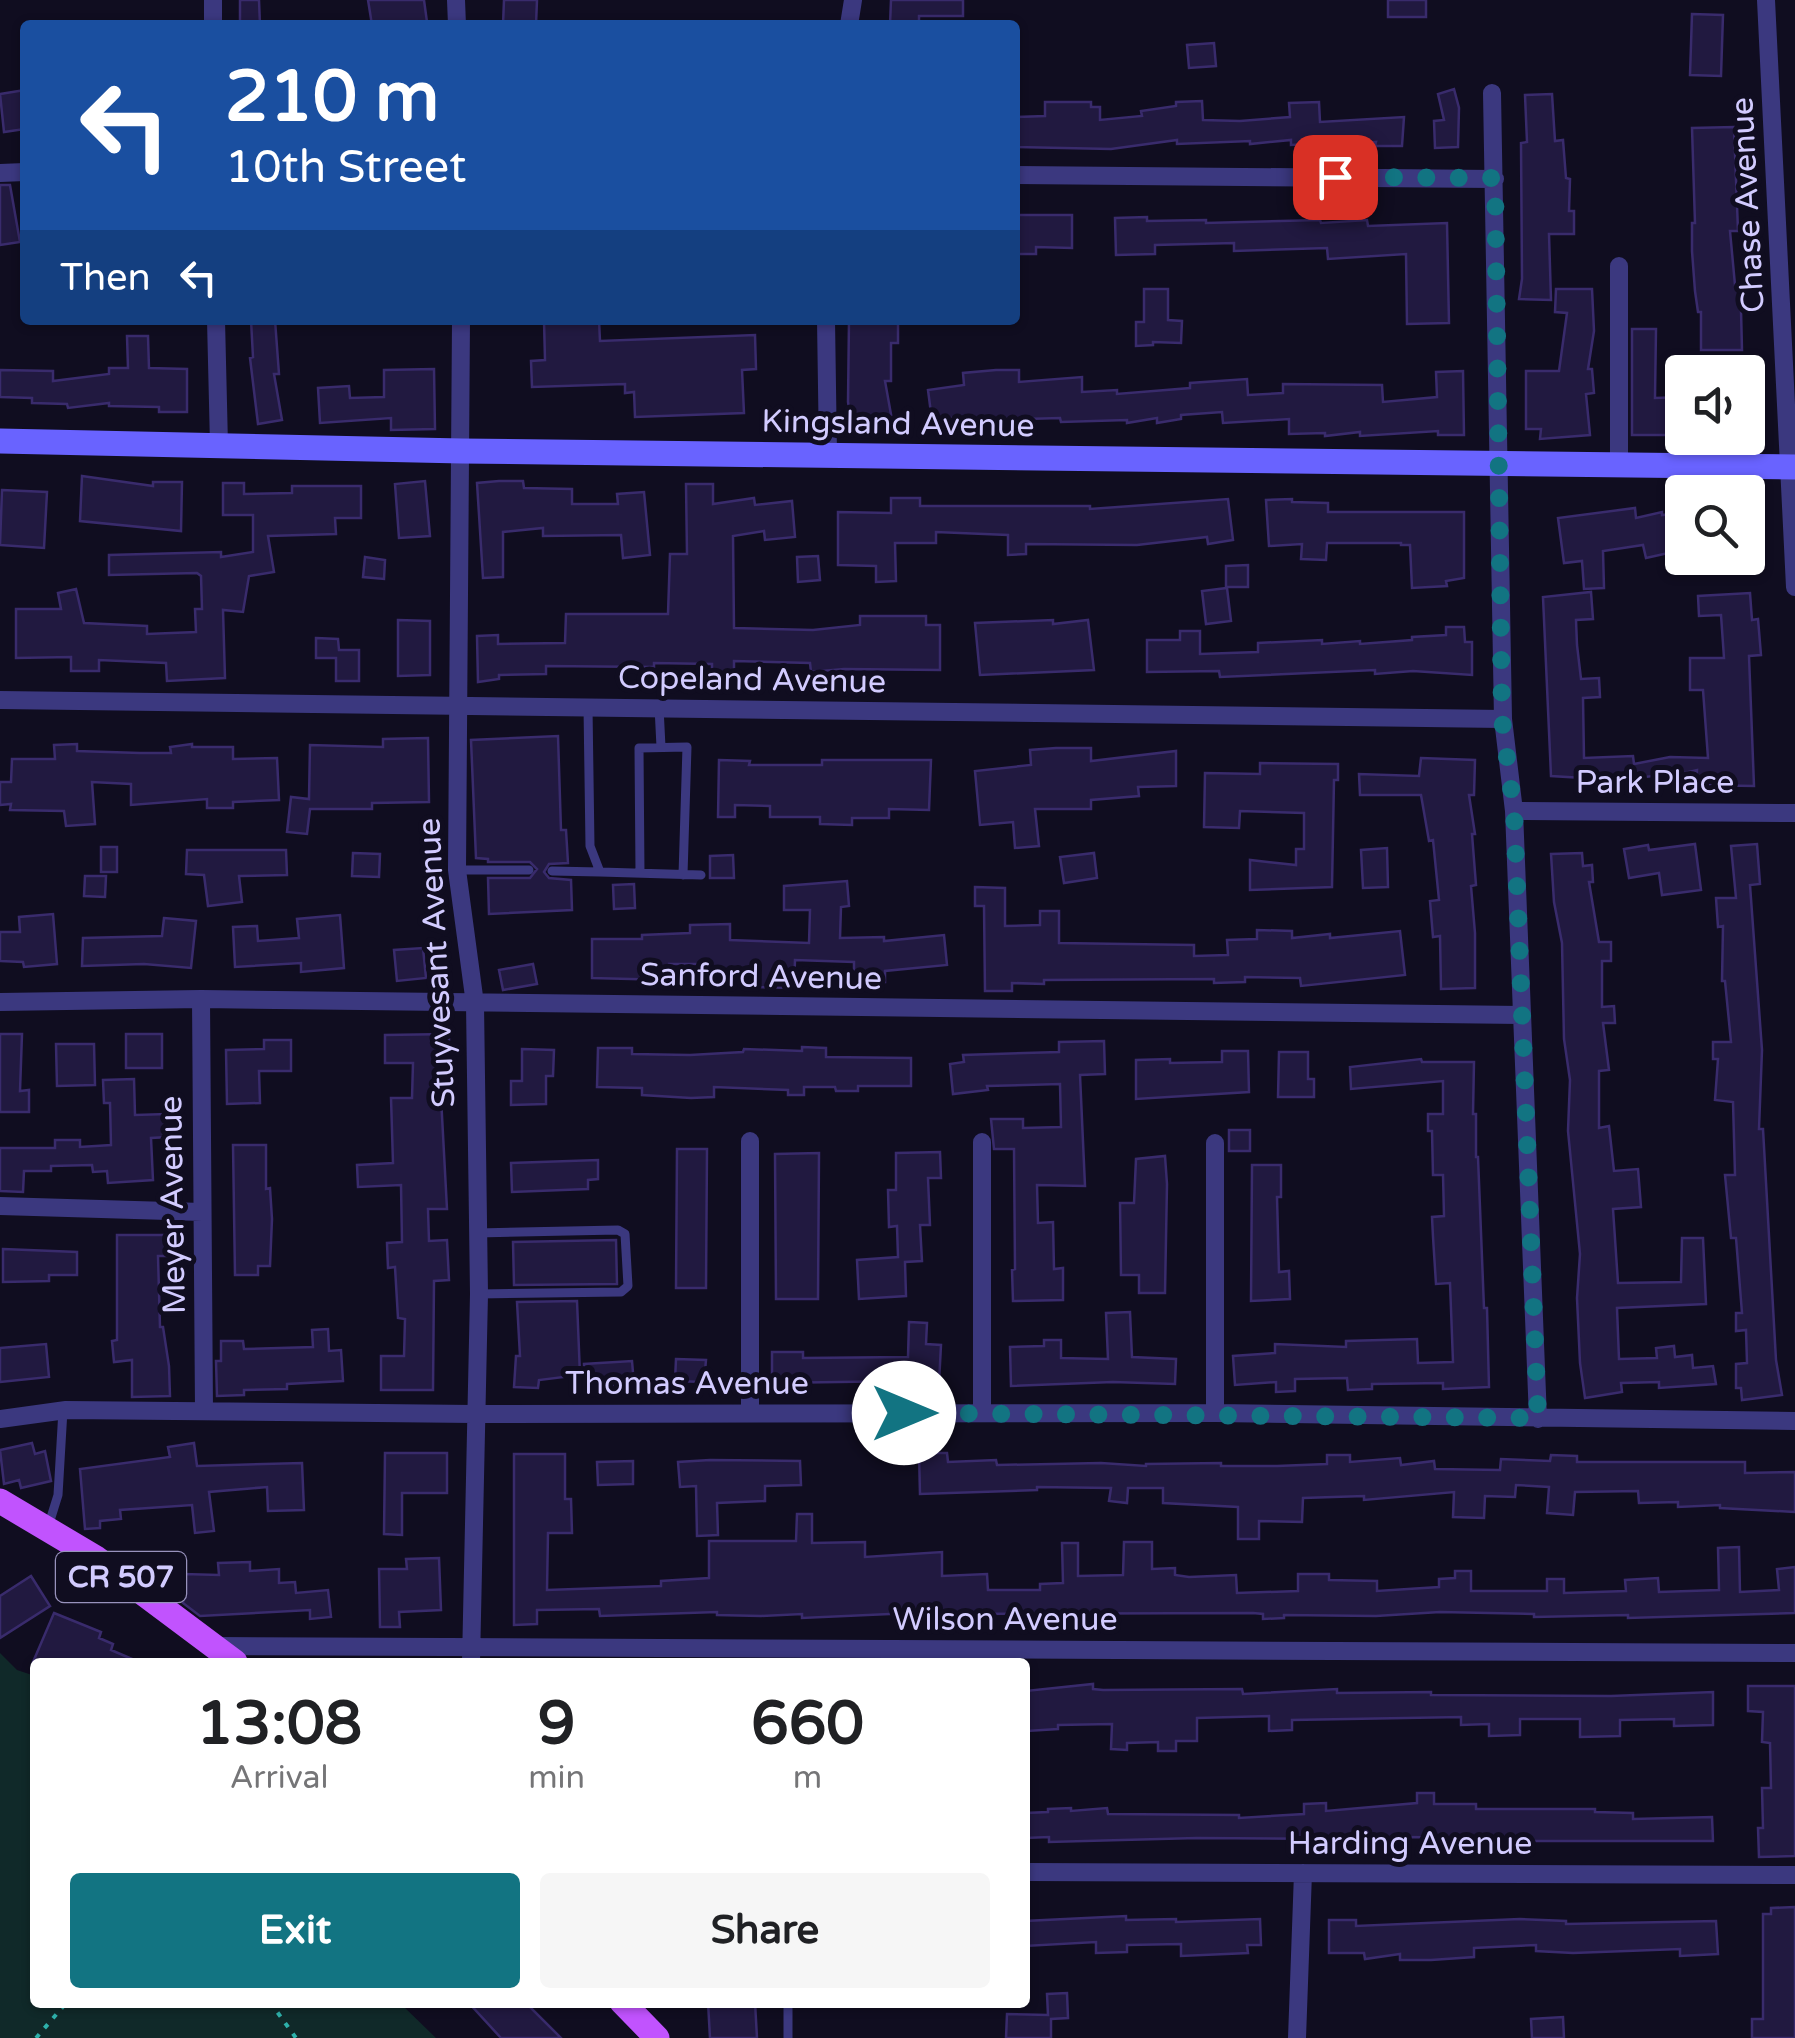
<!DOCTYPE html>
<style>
:root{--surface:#fff;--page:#f6f6f6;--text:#202124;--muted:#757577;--accent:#127482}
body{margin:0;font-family:"Varela Round",sans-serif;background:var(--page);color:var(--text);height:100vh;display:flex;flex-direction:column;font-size:38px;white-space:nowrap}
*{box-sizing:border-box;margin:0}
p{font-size:32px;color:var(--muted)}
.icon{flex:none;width:55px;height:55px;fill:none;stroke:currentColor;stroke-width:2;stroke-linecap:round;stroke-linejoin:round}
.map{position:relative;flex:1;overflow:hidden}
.details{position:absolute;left:30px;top:1658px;width:1000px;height:350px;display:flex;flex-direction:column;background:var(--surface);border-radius:10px;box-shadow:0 2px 8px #0004}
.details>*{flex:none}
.guide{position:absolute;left:20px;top:20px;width:1000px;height:305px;border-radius:10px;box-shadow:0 2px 8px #0004;background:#1a4fa0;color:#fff;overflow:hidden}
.tools{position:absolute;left:1665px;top:355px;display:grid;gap:20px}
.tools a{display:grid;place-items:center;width:100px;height:100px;border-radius:10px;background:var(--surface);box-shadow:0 2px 8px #0004;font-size:50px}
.pin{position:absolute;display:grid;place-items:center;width:85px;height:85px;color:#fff;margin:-42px;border-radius:20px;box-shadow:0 5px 15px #0006}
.me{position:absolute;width:110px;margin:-55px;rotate:90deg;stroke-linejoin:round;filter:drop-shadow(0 0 8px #0008)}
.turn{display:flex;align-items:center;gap:35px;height:210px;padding:0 40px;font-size:45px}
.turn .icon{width:130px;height:130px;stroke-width:2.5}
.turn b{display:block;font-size:70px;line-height:85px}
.then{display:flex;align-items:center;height:95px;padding:0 40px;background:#0003;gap:20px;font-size:38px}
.eta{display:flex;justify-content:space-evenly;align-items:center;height:170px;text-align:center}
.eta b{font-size:60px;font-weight:800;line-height:70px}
.action{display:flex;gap:20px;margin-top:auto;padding:20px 40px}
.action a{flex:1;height:115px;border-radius:10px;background:var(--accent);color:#fff;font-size:40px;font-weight:800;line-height:115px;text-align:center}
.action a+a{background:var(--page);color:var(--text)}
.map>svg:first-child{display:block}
.green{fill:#102929}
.building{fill:#211940;stroke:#392b6c;stroke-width:2.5}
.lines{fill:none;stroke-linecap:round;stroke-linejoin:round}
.path{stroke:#2eb1ab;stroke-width:4;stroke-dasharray:5 8;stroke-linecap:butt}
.service{stroke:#3b387f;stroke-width:9}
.minor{stroke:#3b387f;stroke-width:18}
.secondary{stroke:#6963ff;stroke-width:25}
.primary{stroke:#c153fe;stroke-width:25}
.route{stroke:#127482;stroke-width:18;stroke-dasharray:0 32.4}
.labels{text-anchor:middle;stroke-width:10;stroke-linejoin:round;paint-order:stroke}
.shield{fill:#100d20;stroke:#9892bc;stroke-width:2.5}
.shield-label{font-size:30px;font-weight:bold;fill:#d2cbff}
.street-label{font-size:32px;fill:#d2cbff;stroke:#100d20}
</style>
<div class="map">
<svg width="1795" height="2038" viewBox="0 0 1795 2038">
<rect width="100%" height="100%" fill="#100d20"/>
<path class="green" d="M0,1653L17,1670L35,1676V2002L400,2003L436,2038H0Z"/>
<path class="building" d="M240,0H259L260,25H240Z
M368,0H424L427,22L372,25Z
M504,0H537L536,25H503Z
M891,0H963V16H919V25H890Z
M1388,0H1426V17H1388Z
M1692,14L1723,15L1721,76L1690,75Z
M1214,43L1216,66L1189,68L1187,45Z
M1454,89L1459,108L1458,147L1435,148L1434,121L1444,120L1438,94Z
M25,90V129L4,132L0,94Z
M1552,94L1555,141L1563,140L1566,178L1570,179L1569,211H1574V234H1549L1551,300L1519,299L1522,279L1521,143L1527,142L1525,95Z
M1202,101L1203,120L1240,121L1290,117L1289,103L1319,102L1320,122L1404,117L1402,146H1375L1376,142L1331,146L1330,143L1291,145V140L1250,144V141L1177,144V140L1111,149L1015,147V117L1045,116V102H1091V107H1100V120L1142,116L1141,111L1176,106V102Z
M1734,127L1738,231H1730L1735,285H1738L1741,310L1742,350H1701V312H1698L1695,291L1692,251V223H1695L1692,128Z
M0,185H10L20,242L0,245Z
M1015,215H1072V248L1036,247V254H1015Z
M1147,217V221L1206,220V223L1320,220L1321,223L1367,220L1368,226L1447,223L1449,323L1407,324L1406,254L1328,259L1327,248L1234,251V243L1155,245V254L1116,255L1115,218Z
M1144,289H1168V320L1182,321L1181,343L1153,342V345L1136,346V322H1144Z
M1556,289H1592L1594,331L1588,369H1592L1594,393L1586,394L1590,435L1540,439L1541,429H1526V371H1559L1567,313L1555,312Z
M251,320H275L279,374H274L282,420L258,424L250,358L253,357Z
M544,320H599L600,341L755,335L756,369L742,370L744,413L635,417L634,392L625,393V384L532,387L531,361L545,360Z
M849,320H898V343H891V381H885L892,420L852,427L848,402Z
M1632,329H1656L1655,398L1682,397V435H1632Z
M127,336H148L149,368L187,369V412H159V407L109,406V403L68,408L67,404L32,403V398L0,397V370L53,371V381L109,374V368H128Z
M434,369L435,429L391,430V418L320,423L318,388L349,386L350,398L384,397V370Z
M996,370H1019V382L1082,377V392L1117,390V394L1190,388V383L1247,379L1248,395L1283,393V384L1382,385L1383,402L1437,397L1436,372L1463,371L1464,435H1438V431L1360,436V432L1325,436V433L1289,434V419L1223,423L1222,412L1181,415V419L1157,423V418L1127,423V420L1061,422L1060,418L995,420L964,419V416L932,421L928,390L964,385L963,373Z
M82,476L153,486V482H182L181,531L80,521Z
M425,481L430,536L399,538L395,484Z
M499,481H523L524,488L572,489V504H618L617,494L644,492L650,555L623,558L621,535L543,536V528L503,532V577L483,578L477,483Z
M223,483H244V494L292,493V486H361V518H335L336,534L268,536L274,572L249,576L243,612L223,610L225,678L167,681L166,663L99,660V671H71V657L16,658V609H61L58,593L76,589L84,623L147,626V634L196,632L195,609H202L201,576L197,573L109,575V555L221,552V557L253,552V515H223Z
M686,484H713V504L754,498L755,505L792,501L795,537L765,540L764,531L733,536L734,628L813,630L860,625V616H926V625H940V670L844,669L811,672L810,663L734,661V676H712V664L654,663V667L546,666V674L499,675V679L478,682L477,636L498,635V644L565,643L566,614H668L670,554H687Z
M2,490L47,492L44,548L0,545Z
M891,498H920V506H1090V509L1228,499L1233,540L1208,544L1207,537L1137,545L1026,544V554L1008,555V535L936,532V543H895L896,581L876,582V566L838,565V512L891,513Z
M1292,499V502L1328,503V512H1464V578L1446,581L1447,586L1412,588L1410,545H1401V543H1327L1326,560L1301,559L1302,544L1269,546L1266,500Z
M1635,508L1636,518L1662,512V515L1682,513V550L1646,558L1643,545L1603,551L1604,588L1584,589L1582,561L1564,563L1558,518Z
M818,556L820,580L798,582L797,557Z
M365,557L385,560L384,579L363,577Z
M1248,565V587H1226V566Z
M1227,588L1231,621L1206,624L1202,591Z
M1591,592L1593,619L1576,620L1577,645L1581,679L1599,678L1600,697L1583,698L1584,758L1633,756L1634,764L1670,757L1708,758L1703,690H1690V658H1724L1721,615L1699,616L1698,596L1750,593L1752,620L1758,619L1761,655L1749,656L1754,786L1696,785L1697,770L1654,780L1653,776L1617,780L1551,776L1543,597Z
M398,620L430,621V675L398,676Z
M1053,620V624L1088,620L1094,670L980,675L975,623Z
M1446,627H1464L1465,642H1472V675L1413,671L1375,674V670L1220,677L1219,671L1147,672V640H1180V631H1200V654L1258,652V643L1322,640V644L1360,641V644L1412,640V637L1446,635Z
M316,638L338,639L339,650H359V681H336V658H316Z
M558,736L561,830H566L568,863L549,864L544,872L549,878L571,880L572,910L489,914L488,878H530L537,869L530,862H488V859L476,858L471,740Z
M428,738L429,802L372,803V809H310L307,834L287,832L291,797L309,799L310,745L383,747V739Z
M77,744V751L140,753H171L170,747L192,744V747H233V759L277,758L279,800L233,802V808H207V799L131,805V784L92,782L95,824L66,826L64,811L10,810L11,804L0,805V782H11L12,759H55L54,745Z
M1056,748H1091V761L1176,751V786L1138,787L1139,796L1091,800V809H1035L1039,846L1015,848L1013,822L980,825L975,771L1031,765L1030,750Z
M1421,758L1475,760L1474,795H1469L1475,834H1472L1476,885L1471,886L1475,933V988L1441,989L1440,936L1433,937L1430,901L1439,900L1433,840L1429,841L1421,795H1360L1359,774L1419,776Z
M719,760L750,761L749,765H822V760H931L929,810L889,809V818H852V825L820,824V817H770V806L735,805V817H718Z
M1260,763L1338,764V780H1334L1332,887L1250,890V860L1296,865V849H1304V813L1240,811L1239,828L1204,827L1205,773L1260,774Z
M1695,844L1701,890L1662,895L1659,873L1629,878L1624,849L1648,845L1649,850Z
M1757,844L1760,884L1750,885L1762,1050L1759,1129H1763L1776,1360L1782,1395L1742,1400L1741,1388H1736V1364L1747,1363L1746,1330L1736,1331V1313H1742L1736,1238H1731L1725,1175H1735L1733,1102L1715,1100L1718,1059H1713V1042H1731L1725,981H1722L1723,926L1718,927L1716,898H1736L1731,846Z
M101,847H117V872H101Z
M1387,848L1388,887L1363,888L1361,850Z
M187,850H286L287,875L239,876L242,902L208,906L204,875L186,874Z
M353,853L380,854L379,877L352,876Z
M1094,853L1097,878L1064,883L1060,857Z
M1582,853L1583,866L1592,865L1593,882H1589L1599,942H1611V961H1602V1007L1614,1006L1615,1023H1603L1609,1070L1599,1071V1128L1609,1126L1614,1171L1638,1169L1641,1207L1613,1209L1618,1283L1681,1282L1682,1238H1703L1706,1304L1617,1308L1619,1359L1657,1358L1656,1348L1674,1346L1675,1357L1692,1355L1693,1368L1713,1366L1716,1384L1659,1388V1382L1621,1383L1622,1392L1585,1398L1580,1363L1577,1298L1580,1254L1568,1131L1570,1080L1564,1039L1562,943L1554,902L1551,854Z
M733,855L734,878H710V856Z
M85,876H106L105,897L84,896Z
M847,881L849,906L841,907L840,938L884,937V941L944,935L947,965L885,971V982H854V962L795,960L794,988L756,987V973H705V964H669V980L592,978V939H642V935L690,933V925L730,924V940L809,943L810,910H784V886Z
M634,884L635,908L614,909L613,885Z
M975,887L1005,888V926L1040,925V911H1059V943L1194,945V956L1228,955L1227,940L1257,939V930L1292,931V938L1330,934V938L1400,931L1405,975L1301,986L1300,978L1245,977V982L1214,983V979L1044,980V984L1012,983V991H985L984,906H975Z
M53,914L57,964L24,967L23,962L0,961V932H20L19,917Z
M340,915L344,968L301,972V963L235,967L233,927L257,926L258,941L299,938L297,919Z
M164,918L196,921L191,968L144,964L82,966L83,938L162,936Z
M423,948L426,978L397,981L394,950Z
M533,964L537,984L503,990L499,970Z
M0,1034H22L20,1091L29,1090V1112H0Z
M126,1034H162V1068H126Z
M449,1034V1060H443L441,1097L447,1209H428L429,1241L447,1240L449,1280L434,1281L433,1390H381V1356H404L405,1319L398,1318L395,1267L388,1268L387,1243L402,1242L401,1185L358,1187L357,1165L393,1163L391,1098H412L413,1063H385V1035Z
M264,1040H291V1071H259L260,1103L227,1104L226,1050L264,1049Z
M1104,1041L1105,1074L1080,1075L1085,1186L1037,1185L1038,1223L1053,1222L1054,1269L1063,1268V1300L1013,1301L1012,1270L1015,1269L1014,1149H994L991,1119H1023V1128L1061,1127L1060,1084L987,1086L988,1090L953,1094L950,1064L964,1062L963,1055L1059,1052V1042Z
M56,1044H94L95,1085L57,1086Z
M802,1047L826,1048V1057L911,1058V1086H858V1091H836L835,1087H804V1095H788V1090L714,1087V1097L691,1098L642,1095V1088L597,1087L598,1048H632V1054L690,1055L743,1052L744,1049L802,1051Z
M522,1049L554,1050L553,1076H546V1104L511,1105V1081H522Z
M1222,1051H1248L1249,1092L1136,1099V1060L1170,1059V1063L1222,1062Z
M1279,1052H1308V1079H1314V1097H1278Z
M1421,1059L1422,1062H1474L1473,1114H1476V1157H1478L1484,1308H1487L1489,1387L1443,1389V1383L1372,1384V1389L1348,1390L1347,1378L1295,1379V1391L1276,1392V1382L1235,1385L1233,1356L1275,1353V1344L1346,1347V1341L1417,1339L1418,1363L1453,1362L1450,1283L1436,1284L1433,1237L1432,1217L1444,1216L1443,1175H1433L1432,1131H1428V1114H1443V1081L1351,1089L1350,1067Z
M134,1079L135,1115L167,1114L168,1137L151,1138L153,1180L108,1183L107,1171L93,1172L92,1165L51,1166V1171H24L23,1192L0,1191V1148H55V1140H80V1147L111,1145L110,1103H104L103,1080Z
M1229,1130H1250V1151H1229Z
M233,1145H266V1189L270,1188L272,1219L270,1266H258V1275H235Z
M677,1149H707L706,1288H676Z
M940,1152L941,1178H928L930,1225H920L922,1261L905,1262L906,1296L859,1299L857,1260L898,1257L897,1226L889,1227L888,1190H896V1153Z
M819,1153L818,1299H776L775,1154Z
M1165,1156L1167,1184L1165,1293H1139V1275H1121L1120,1203H1134L1136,1159Z
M598,1160V1179L588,1180V1189L512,1192L511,1163Z
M1252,1165H1281V1197H1277L1279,1272L1289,1271L1290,1299L1251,1301Z
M117,1235H171V1256H158L160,1327H163L169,1366L170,1396L132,1397V1360L114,1362L112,1341L117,1340Z
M616,1240L617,1284L514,1285L513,1242Z
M3,1249L77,1252V1275H49V1281L3,1282Z
M577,1301L580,1375L539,1380L538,1388L514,1387L516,1356H520L517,1302Z
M1130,1312L1132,1357L1176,1359L1175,1384L1113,1382L1011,1386L1010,1347L1044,1346V1340H1061V1358L1108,1359L1106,1313Z
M909,1322L927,1323L926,1344L941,1345L939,1383L907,1381L772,1383V1352H803V1358L908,1357Z
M328,1329L329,1351L341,1350L343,1381L287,1384V1389L244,1390V1395L217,1396L216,1361H221V1341H243L244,1349L313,1347L312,1330Z
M46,1344L49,1377L0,1382V1348Z
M676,1359L706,1360L704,1382L675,1381Z
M632,1361L634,1384L585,1387L584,1364Z
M32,1443L35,1454L45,1451L51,1481L21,1488L19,1480L4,1484L0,1450Z
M194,1443L197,1466L302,1463L304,1510L268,1511L267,1487L209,1492L214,1531L195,1533L192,1505L120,1510L121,1519L100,1521V1528L85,1529L80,1469L170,1457L168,1447Z
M385,1453H447V1493H402V1535L384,1534Z
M919,1453H947L948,1462L996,1460L997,1465L1101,1463L1146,1466V1464L1221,1463V1466H1277L1327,1464V1455H1350V1462L1400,1458L1401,1465L1434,1461L1435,1469L1500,1470L1501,1459L1550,1461L1551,1455L1577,1456V1462H1745V1473L1795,1472V1512L1720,1508V1505L1678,1507V1502L1639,1503L1638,1491L1575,1492L1573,1515L1547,1513L1549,1487L1516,1485L1515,1497L1485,1496L1484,1518L1453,1517L1454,1492L1364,1500V1496L1303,1498L1302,1522L1259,1521V1539H1238V1507L1163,1503V1488H1128L1127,1503L1109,1501L1111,1488L1037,1487V1490L920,1494Z
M514,1454H565V1499H571L572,1533H548L547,1590L661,1586V1581L709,1578V1541H796L797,1514H812V1543L865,1542V1557L942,1552V1576L987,1574L988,1590H1040V1584L1063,1583L1062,1543H1078V1576L1123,1575L1124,1542H1152V1569L1175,1568V1575L1189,1577L1236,1575L1237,1593L1298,1591V1574H1329V1580L1377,1581V1591L1439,1587V1579L1455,1578V1571H1471V1591H1547V1579H1564V1593L1626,1591L1625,1580L1658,1578L1659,1592L1719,1590L1718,1548L1739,1547L1740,1592L1779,1590L1777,1569L1795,1567V1613L1628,1618V1615L1534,1617V1614L1440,1612L1376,1616L1284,1615V1618L1263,1619V1614L1253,1613L890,1614L802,1618V1614L761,1616L717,1615V1612L600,1616L599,1609L537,1610V1624L514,1625Z
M710,1460L800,1461L801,1485L765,1486V1501L717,1503L718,1535L697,1536L696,1486L680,1487L678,1462Z
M633,1461V1484L598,1485L597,1462Z
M439,1558L441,1610L399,1612L400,1627H380L379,1569H407L406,1559Z
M250,1562V1571L279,1569V1583L295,1582L296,1593L328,1590L331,1617L310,1619V1610L200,1616L183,1603L184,1574L219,1575L218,1563Z
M31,1576L50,1606L0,1638V1596Z
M54,1613L101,1632L99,1638L113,1644L111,1650L139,1662H33Z
M1093,1684V1689L1103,1690L1242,1689L1243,1694L1337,1689V1693L1431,1692V1695L1611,1696L1713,1692V1725L1674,1726V1719L1620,1720V1736L1580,1737V1719H1520V1735L1489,1736V1724L1461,1725V1717L1292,1720V1730L1269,1731V1716L1197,1718V1741H1176V1751H1158V1742L1127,1743V1750L1111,1749L1112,1724L1058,1725V1729L1027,1731L1025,1691Z
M1748,1686H1795V1856L1759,1857L1758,1828H1763L1762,1788H1771L1770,1743L1762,1742L1763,1712L1748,1711Z
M1417,1793H1434V1804H1476V1809H1595V1812L1633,1813V1819L1712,1817L1713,1841H1496V1838L1401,1837L1340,1841V1839L1197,1838L1049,1842V1837L1025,1838V1813L1048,1812V1809L1071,1808V1811L1107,1808L1108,1814L1239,1815V1818L1304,1814V1804L1326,1803V1811L1417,1803Z
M1795,1907V2038H1752V2019H1763V1914H1771V1908Z
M1126,1916V1920L1176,1919V1922L1260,1919L1261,1945H1247L1248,1953L1181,1956V1944L1127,1945V1952L1096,1953V1942L1025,1946V1921Z
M1520,1919L1566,1921V1924L1716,1921L1718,1954L1680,1956V1949L1573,1953L1536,1951V1945L1474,1948V1957L1431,1960H1400V1954L1365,1959L1364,1953H1329V1920H1356V1926Z
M1067,1993L1068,2018L1051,2019V2038H1006L1007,2014L1048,2015L1047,1994Z
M468,2002H525L561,2038H501Z
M708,2002H755L757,2038H710Z
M1563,2017L1564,2038H1532L1531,2019Z"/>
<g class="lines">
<path class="path" d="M270,2002L296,2038
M36,2038L67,2002"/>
<path class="service" d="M588,707L590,846L600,872L701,875
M659,707L661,747
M457,870H529
M552,871L600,872
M640,873L639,748L687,747L683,875
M477,1233L618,1230L625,1234L628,1286L621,1292L479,1294
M48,1527L58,1495L63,1410
M788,2038V2002"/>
<path class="minor" d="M456,0L457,25
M1766,0L1795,587
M213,25V0
M849,25L853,0
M1492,93L1503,719L1514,811L1538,1419
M0,173L25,172
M1015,175L1495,179
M1619,266V464
M216,320L219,445
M461,320L457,870L475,1004L479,1294L471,1662
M826,320L828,454
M0,700L1503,719
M1514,811L1795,813
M201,999L204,1410
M0,1002L201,999L1521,1015
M750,1141V1413
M1215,1143V1413
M0,1206L202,1212
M982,1413V1142
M0,1419L66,1410L474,1414L1215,1413L1795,1421
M214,1646L1795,1653
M1025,1872L1795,1875
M1297,2038L1303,1873"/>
<path class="secondary" d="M0,441L462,451L1795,467"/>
<path class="primary" d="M0,1501L96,1558L235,1662
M622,2002L657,2038"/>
</g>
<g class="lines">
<path class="route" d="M904,1413L1538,1418L1514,811L1502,719L1495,178L1335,177"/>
</g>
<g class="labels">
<rect class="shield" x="56" y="1552" width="130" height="50" rx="8"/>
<g class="shield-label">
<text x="121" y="1587">CR 507</text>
</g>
<g class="street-label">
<text transform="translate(1747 205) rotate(-93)" y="11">Chase Avenue</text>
<text transform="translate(898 423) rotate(1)" y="11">Kingsland Avenue</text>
<text transform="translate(752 679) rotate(1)" y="11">Copeland Avenue</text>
<text x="1655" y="793">Park Place</text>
<text transform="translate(436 963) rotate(-93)" y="11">Stuyvesant Avenue</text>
<text transform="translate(761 976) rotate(1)" y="11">Sanford Avenue</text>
<text transform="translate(172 1205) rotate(-91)" y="11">Meyer Avenue</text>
<text x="687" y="1394">Thomas Avenue</text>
<text x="1005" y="1630">Wilson Avenue</text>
<text x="1410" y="1854">Harding Avenue</text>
</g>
</g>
</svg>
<div class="tools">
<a><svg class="icon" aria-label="sound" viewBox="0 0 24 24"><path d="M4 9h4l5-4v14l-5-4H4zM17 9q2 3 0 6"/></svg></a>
<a><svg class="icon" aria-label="search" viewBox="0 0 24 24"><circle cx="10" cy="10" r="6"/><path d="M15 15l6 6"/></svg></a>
</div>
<div class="pin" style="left:1335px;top:177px;background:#d93025"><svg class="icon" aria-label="arrive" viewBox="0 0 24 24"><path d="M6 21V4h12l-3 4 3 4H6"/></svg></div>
<svg class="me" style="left:904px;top:1413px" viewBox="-20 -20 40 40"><circle r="19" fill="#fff"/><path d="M0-13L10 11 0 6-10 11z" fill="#127482"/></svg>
<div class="guide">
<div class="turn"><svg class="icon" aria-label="left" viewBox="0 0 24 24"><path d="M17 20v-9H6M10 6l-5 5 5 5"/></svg><div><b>210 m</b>10th Street</div></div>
<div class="then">Then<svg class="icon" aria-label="left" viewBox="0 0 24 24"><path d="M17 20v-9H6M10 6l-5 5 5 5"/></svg></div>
</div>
<section class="details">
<div class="eta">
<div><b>13:08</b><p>Arrival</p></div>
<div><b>9</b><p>min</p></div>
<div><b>660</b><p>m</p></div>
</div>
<div class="action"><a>Exit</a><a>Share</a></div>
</section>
</div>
